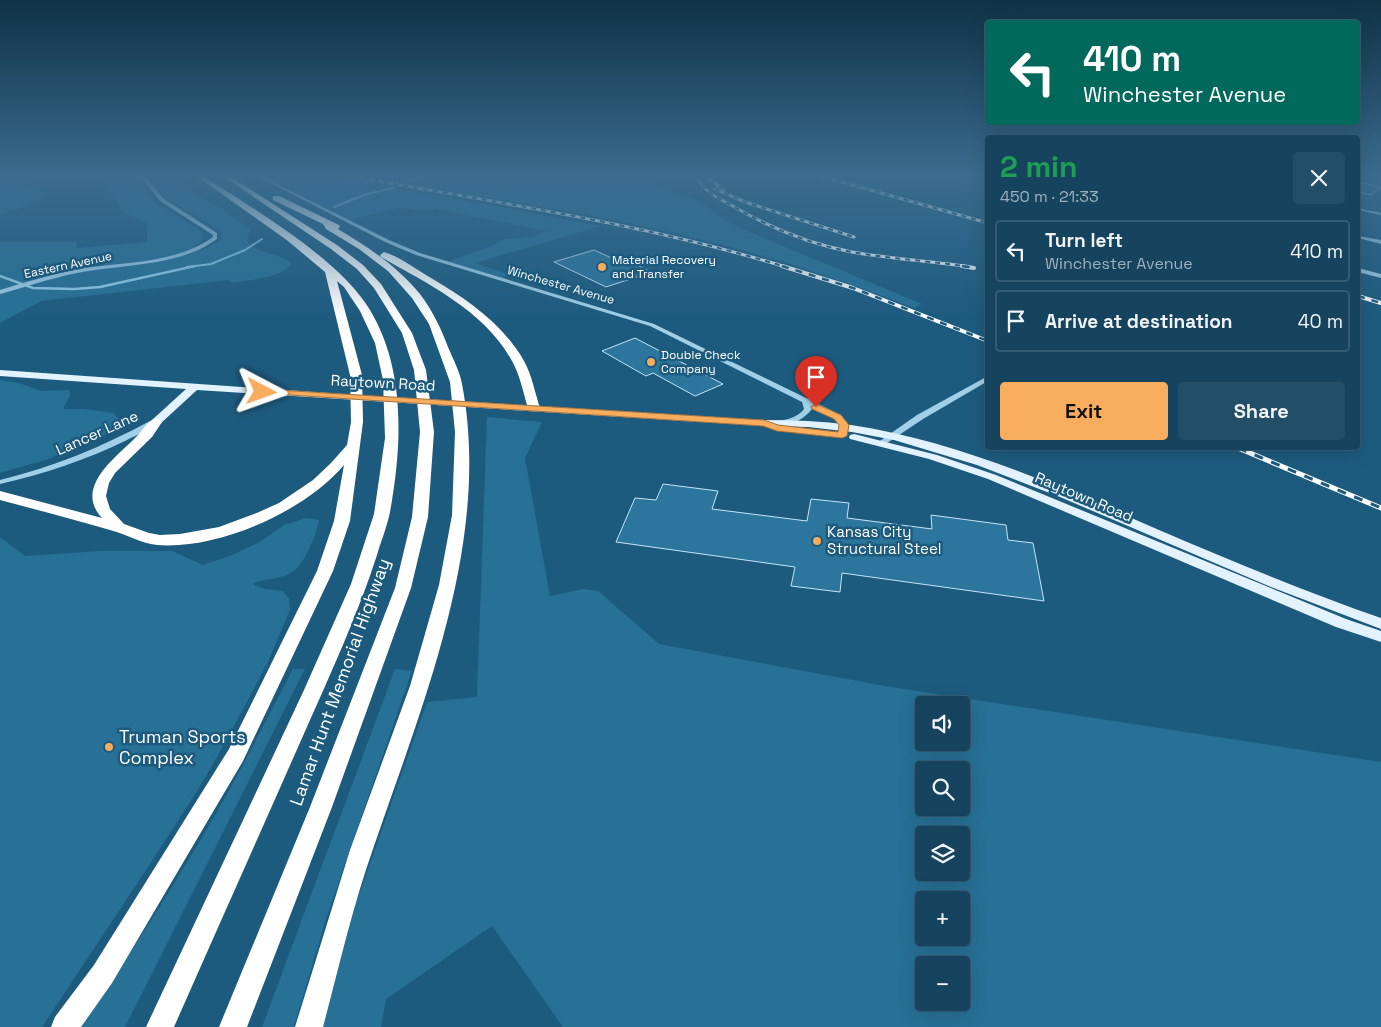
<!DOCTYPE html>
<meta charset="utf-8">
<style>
:root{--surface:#16445e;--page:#234e67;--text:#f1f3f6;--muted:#9eb0bc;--line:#355c73;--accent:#f8ac5e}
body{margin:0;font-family:"Space Grotesk",sans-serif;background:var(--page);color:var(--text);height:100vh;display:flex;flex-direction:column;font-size:19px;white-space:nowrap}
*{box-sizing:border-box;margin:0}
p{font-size:16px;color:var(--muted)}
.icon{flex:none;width:28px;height:28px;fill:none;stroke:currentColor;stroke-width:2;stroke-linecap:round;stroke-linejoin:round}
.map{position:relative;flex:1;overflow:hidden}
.drawer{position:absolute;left:985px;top:135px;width:375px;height:315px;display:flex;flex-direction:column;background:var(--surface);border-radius:5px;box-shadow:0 5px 20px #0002,0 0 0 1px var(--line)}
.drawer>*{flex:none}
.banner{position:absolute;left:985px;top:20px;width:375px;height:105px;border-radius:5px;box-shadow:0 5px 20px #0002,0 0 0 1px var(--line);background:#00695c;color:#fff;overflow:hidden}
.controls{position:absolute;left:915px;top:696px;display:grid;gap:10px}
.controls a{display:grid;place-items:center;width:55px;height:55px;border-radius:5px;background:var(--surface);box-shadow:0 5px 20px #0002,0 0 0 1px var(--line);font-size:25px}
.pin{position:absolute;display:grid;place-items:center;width:42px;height:42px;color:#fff;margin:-51px -21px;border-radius:50% 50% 50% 0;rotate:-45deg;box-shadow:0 0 5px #0007}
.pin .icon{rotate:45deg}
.me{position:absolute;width:55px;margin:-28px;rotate:94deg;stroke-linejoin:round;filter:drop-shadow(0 0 4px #0008)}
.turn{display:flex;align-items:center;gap:18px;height:105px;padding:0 15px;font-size:22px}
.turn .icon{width:65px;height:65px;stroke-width:2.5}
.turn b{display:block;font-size:35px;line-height:42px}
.round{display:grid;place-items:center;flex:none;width:52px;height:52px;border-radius:5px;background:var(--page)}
.summary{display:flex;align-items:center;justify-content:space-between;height:85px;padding:0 15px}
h1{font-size:30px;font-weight:800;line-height:38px;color:#1e9e55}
.action{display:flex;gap:10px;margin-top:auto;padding:10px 15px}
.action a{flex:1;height:58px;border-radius:5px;background:var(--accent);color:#111;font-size:20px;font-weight:800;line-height:58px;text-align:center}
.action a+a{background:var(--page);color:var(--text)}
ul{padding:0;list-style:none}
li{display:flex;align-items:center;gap:15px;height:62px;margin:0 10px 8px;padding:0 5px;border:2px solid var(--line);border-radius:5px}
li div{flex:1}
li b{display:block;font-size:19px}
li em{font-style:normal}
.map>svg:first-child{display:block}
.green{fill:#277096;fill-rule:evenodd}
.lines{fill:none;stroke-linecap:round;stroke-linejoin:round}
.stream-far1{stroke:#93cdea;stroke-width:2}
.stream{stroke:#93cdea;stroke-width:2.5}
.building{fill:#2c759c;stroke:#c4e5f6}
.minor{fill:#a0cfe8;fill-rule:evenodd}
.major{fill:#e2f2fe;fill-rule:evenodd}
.highway{fill:#fff;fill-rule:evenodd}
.rail-far2-casing{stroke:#fff;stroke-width:3}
.rail-far1-casing{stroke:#fff;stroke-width:4}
.rail-casing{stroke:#fff;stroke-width:5}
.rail-far2{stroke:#1d5b7e;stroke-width:2;stroke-dasharray:5;stroke-linecap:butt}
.rail-far1{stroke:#1d5b7e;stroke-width:2.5;stroke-dasharray:7;stroke-linecap:butt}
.rail{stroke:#1d5b7e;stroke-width:3;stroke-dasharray:9;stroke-linecap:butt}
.route{fill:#f8ac5e;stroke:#a1703d}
.poi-dot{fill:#f8ac5e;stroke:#1d5b7e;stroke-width:2}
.labels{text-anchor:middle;stroke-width:5;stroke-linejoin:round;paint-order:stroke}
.far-poi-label{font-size:12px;fill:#fff;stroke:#1d5b7e;text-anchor:start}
.far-street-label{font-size:12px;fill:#fff;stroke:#1d5b7e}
.street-label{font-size:15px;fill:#fff;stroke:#1d5b7e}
.poi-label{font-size:15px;fill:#fff;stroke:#1d5b7e;text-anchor:start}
.near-street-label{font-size:18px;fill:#fff;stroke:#1d5b7e}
.near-poi-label{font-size:18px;fill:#fff;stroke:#1d5b7e;text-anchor:start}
</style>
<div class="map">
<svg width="1381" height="1027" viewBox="0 0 1381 1027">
<rect width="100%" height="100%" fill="#1d5b7e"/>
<path class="green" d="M0,175H35L26,187L43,192V195L30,204L0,215Z
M99,175H130L157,204L199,230L203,236L201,242L195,247L202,250L216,243L222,238L221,233L210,224L166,199L146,175H169L180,180L190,190L209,202L220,207C227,216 241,221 250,229L247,241C258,256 279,251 292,264C279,279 251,279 233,283L229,280L41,301L0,323V242H76L77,248L147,242V223L123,212Z
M261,175H328L601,226L475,263L510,275L501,278L447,262L494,245L504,239L532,237L547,231L436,209L422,211L402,207L349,220Z
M356,175H636L700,202L728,222L747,231L922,304L914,308C853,284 791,263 727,246C606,214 480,197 356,175Z
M0,380L19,383L41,391L69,390L70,396L63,409H85L113,413L122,422L118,429L46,460L0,473Z
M487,417L542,422L525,458L550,596L583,589L598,591L659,644L885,686L1381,762V1027H563L492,926L386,999L381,1027H322L355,906L427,702L477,697ZM924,705H961V742H924ZM924,770H961V808H924ZM924,835H961V872H924ZM924,900H961V938H924ZM924,965H961V1002H924Z
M306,518L319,520C316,536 303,570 287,575C276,579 264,579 253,584L264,589L283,591L289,599L290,610L267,664L225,743L199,788L148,867L42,1027H0V537L25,556L101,551H172L203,565L232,555L260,542L284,525Z
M293,669H305L125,1027H80C132,952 181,875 226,796C249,754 271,711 293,669Z
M395,669L412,671L326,919L294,1027H262Z"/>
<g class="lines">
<path class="stream-far1" d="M407,180L434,175
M334,207L367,194L394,188
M187,267L211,264L245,250L262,239"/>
<path class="stream" d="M0,276L33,288L74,289L100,287L195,266"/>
</g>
<path class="building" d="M1358,182L1381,187L1371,195L1358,192Z
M594,250L616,260L621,258L652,272L606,287L554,262Z
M635,338L723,384L695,396L653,373L646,376L602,351Z
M663,484L718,491L712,509L807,521L811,499L849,503L847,518L932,529L931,515L1006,525L1008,540L1033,543L1044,601L842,573L840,592L791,586L795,567L616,542L635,498L656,500Z"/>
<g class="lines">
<path class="minor" d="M139,175H143L164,199L217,233V239C179,267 122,264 77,273C51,278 26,287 0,294V290C26,282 52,274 78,269C121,262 176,264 213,237V235L160,201Z
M255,175H259L389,240L420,253L654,324L841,415L848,425L846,436L842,438L838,436L840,425L835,419L810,406L812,409C804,419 792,426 779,425L778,423L779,421C789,419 798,417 804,409L802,402L650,326L416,255L385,242Z
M1358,208L1381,213V215L1358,210Z
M1358,236L1381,240V244L1358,238Z
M1358,268L1381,274V278L1358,272Z
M988,376V381L923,419L884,445H881L877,443L917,415Z
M150,421H156L157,423C149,430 137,435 127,440C86,460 44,474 0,484V480C53,467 102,447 150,421Z"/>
<path class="major" d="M0,370L342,394L764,420C793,420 822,421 851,425C958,441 1060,487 1159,530C1232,561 1306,592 1381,618V629L1271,587L1060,497L977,465L894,440L852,432L808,427L764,426L197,390L160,424H152L151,422L152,420L186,389L0,376Z
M854,434L937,455L996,475L1346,619L1381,631V642L1336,627L988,479L929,459L850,439L849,437L850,435Z"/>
<path class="highway" d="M195,175H202C254,210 338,257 370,310C406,370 402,446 390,512C387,527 381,541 377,555C359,611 334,666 310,720C265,822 219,925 174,1027H146L304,690L351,584L374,514L385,438L383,380L375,343L360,311L344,287L337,281L362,375L363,422L350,521L333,571L243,761L112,983L81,1027H51L55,1017L94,965L229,749L317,571L334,521L344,465C304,512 218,550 157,545C140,543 126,534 110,530C73,519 37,510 0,500V491L102,518C74,488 114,459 134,439C141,433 148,420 156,418L162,422L152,437L115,473L109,483L106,496L110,509L124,524L149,533L160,535L180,534L219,527L259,512L279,503L313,480L331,463L347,445L351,422L350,375L325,272L288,241Z
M221,175H228L337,245L363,265L381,284L412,333L426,370L434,432L428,517L411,588L332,807L247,1027H219L310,807L395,588L412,517L420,432L414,370L402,333L374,288L357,269L331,249Z
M273,196H279L339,225L340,227L338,229C368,247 397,266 420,294C432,310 441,328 448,347C453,359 460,372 462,384C492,539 423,703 374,846C353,905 339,967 323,1027H295L350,850L410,686L439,585L452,515L455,432L450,382L429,324L412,298L388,271L359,249L326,229L323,224L273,200Z
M384,252C400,257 416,269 431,278C467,299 503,324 524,361C532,375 535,393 540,408L538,411H530L528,408C523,392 520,375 512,361C485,311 428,284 381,257L380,255Z"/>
<defs>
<path id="rail-far2" d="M344,175C492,202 642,223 786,267
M703,175L723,189
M817,175L988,223
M697,176C702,191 718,198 731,205C768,227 809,244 852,252C891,259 931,261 970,267
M715,189L745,202L854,237"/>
<path id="rail-far1" d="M782,266L853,288L988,341
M962,266L974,268
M1358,296L1381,303"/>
<path id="rail" d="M1238,448L1381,508"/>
</defs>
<use href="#rail-far2" class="rail-far2-casing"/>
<use href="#rail-far1" class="rail-far1-casing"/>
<use href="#rail" class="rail-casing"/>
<use href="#rail-far2" class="rail-far2"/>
<use href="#rail-far1" class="rail-far1"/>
<use href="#rail" class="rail"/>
</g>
<linearGradient id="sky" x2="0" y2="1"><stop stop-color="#103245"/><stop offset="0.55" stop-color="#3a6c8f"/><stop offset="1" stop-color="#3a6c8f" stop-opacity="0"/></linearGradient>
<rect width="1381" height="318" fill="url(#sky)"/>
<path class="route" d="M262,389L764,420L778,425L838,432L839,425L834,419L812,409L811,407L816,404L841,415L849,425L847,436L842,438L777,431L763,426L259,393V390Z"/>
<g class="poi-dot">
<circle cx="602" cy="267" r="5"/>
<circle cx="651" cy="362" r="5"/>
<circle cx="817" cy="541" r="5"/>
<circle cx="109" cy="747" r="5"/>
</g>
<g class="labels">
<g class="far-poi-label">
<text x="612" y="264">Material Recovery<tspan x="612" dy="14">and Transfer</tspan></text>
<text x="661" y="359">Double Check<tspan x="661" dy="14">Company</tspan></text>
</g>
<g class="far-street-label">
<text transform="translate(68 265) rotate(-12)" y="4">Eastern Avenue</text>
<text transform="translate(561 285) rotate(16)" y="4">Winchester Avenue</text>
</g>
<g class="street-label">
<text transform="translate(383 383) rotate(3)" y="5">Raytown Road</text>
<text transform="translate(97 433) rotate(-24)" y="5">Lancer Lane</text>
<text transform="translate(1084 497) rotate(23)" y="5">Raytown Road</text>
</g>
<g class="poi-label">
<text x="827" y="537">Kansas City<tspan x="827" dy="17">Structural Steel</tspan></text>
</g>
<g class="near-street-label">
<text transform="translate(340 682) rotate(-70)" y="6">Lamar Hunt Memorial Highway</text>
</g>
<g class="near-poi-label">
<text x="119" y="743">Truman Sports<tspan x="119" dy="21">Complex</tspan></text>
</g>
</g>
</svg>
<div class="controls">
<a><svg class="icon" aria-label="sound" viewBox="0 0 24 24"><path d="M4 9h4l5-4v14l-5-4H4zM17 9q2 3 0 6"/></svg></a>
<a><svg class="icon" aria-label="search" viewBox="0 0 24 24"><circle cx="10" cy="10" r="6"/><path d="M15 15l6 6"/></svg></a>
<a><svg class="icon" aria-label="layers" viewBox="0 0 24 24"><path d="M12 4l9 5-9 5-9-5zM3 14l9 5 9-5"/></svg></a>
<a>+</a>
<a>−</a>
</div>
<div class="pin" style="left:816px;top:407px;background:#d93025"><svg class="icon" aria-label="arrive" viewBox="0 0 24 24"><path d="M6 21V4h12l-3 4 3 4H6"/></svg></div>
<svg class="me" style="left:262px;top:392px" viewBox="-20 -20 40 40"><path d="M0-17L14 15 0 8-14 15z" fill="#f8ac5e" stroke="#fff" stroke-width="4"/></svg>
<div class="banner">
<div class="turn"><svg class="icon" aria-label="left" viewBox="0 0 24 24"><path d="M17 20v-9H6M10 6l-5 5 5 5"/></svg><div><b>410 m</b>Winchester Avenue</div></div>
</div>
<section class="drawer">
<div class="summary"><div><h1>2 min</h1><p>450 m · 21:33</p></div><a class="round"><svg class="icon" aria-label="close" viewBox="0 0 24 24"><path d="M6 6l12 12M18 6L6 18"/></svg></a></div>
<ul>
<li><svg class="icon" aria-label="left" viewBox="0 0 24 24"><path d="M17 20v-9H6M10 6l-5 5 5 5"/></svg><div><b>Turn left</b><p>Winchester Avenue</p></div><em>410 m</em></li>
<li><svg class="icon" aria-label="arrive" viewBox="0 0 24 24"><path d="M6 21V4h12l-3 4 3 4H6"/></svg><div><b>Arrive at destination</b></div><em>40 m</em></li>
</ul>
<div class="action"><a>Exit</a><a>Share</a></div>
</section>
</div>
